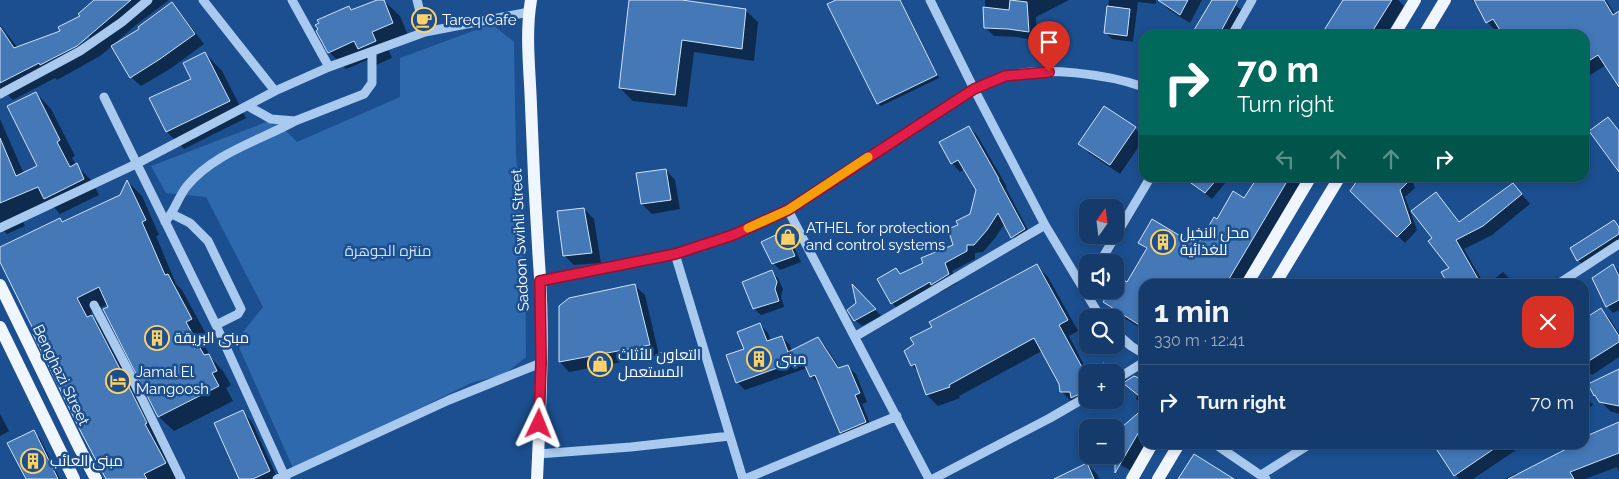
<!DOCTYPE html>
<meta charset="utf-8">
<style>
:root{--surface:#143b6b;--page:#214673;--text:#f1f3f6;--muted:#9dadc1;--line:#33557e}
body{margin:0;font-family:Raleway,Cairo,sans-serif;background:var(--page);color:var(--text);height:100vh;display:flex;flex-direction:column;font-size:19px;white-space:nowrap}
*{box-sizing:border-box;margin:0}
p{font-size:16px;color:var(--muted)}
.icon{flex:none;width:28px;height:28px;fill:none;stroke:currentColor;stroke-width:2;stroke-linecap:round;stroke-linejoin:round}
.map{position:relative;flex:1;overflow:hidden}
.side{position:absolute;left:1139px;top:279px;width:450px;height:170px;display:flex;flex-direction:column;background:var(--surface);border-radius:15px;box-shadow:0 2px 8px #0003,0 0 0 1px var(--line)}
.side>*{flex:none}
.top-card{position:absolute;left:1139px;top:30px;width:450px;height:152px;border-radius:15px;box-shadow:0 2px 8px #0003,0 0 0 1px var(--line);background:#00695c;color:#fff;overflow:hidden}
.needle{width:32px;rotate:14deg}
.tools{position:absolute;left:1079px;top:199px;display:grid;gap:10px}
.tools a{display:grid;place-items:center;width:45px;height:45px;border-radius:10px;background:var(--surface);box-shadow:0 2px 8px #0003,0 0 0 1px var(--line);font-size:25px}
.pin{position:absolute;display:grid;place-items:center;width:42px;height:42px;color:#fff;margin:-51px -21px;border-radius:50% 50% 50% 0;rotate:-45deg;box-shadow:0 0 5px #0007}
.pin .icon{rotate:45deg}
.me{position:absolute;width:55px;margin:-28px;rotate:2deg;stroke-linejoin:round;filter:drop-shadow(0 0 4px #0008)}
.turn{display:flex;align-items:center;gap:18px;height:105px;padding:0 15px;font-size:22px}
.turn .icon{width:65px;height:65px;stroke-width:2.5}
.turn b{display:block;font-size:35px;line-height:42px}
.lanes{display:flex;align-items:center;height:48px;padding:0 15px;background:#0003;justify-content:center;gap:25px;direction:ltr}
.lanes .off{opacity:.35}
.round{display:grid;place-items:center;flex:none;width:52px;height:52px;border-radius:15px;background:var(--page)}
.summary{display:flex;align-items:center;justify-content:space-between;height:85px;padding:0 15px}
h1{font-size:30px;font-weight:700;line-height:38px}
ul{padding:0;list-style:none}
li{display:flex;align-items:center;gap:15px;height:75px;padding:0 15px;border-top:1px solid var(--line)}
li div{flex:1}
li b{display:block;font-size:19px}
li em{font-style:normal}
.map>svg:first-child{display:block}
.green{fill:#2e69ad}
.shadow{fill:#0007;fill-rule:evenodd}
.building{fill:#4478b7;stroke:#cfe3fa}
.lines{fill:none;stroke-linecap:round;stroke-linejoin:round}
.minor{stroke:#a9c9ee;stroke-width:9}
.major{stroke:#f0f6ff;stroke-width:12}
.route-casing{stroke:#92132f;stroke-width:12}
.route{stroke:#e11d48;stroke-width:9}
.slow{stroke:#f59e0b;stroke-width:9}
.labels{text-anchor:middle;stroke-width:5;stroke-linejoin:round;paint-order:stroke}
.poi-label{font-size:15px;fill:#fff;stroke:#1b4f8f;text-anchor:start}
.street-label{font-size:15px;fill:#fff;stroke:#1b4f8f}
.park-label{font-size:15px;fill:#cfe3fa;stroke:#1b4f8f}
</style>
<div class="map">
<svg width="1619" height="479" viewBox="0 0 1619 479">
<rect width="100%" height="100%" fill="#1b4f8f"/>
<path class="green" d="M492,24L514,42L516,155L525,254L526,357L505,374L471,383L294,470L236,341L263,307L206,197L166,193L151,166L274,119L297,142L400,97V58Z"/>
<path class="shadow" d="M106,0H169L136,25L114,44L115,45L141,29L172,4L181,14L204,44L170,69L141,86L131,77L112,46L100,56L57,80L55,78L13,100L8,95L0,98V25L18,48L62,32ZM89,36L90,38L74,48V45Z
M381,0H383L400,16L410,40L388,49L392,58L376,65L370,59L346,69L329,52L349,7L353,11Z
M630,0H673L745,10L758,22L754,61L694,52L687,107L633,101L620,88Z
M839,0H900L939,78L881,106L878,103Z
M985,0H1069L1036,17L1037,41L1018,37L994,36L985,27Z
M1109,0H1156V4L1138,2L1133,42L1112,39L1106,33Z
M1160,0H1202L1190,23L1169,10Z
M1214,0H1229L1244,12L1232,35H1192Z
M1344,0H1398L1404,6L1386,35H1319L1321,32L1323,33Z
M1472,0H1606L1615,15L1619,12V82L1606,65L1590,75L1584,68V35H1505L1501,29L1497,32L1488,23L1480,9Z
M205,53L222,71L246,118L184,149L167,132L150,99L192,80Z
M36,93L51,109L75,156L72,158L76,165L92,181L99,195L60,214L51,204L21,217L25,226L7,234L2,229L0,230V119L24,174L39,166Z
M969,127L977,135L1007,187L1006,188L1032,238L1021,245L1012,237L1005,223L995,238L983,252L975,253V259L952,271L957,283L941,292L938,290L900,311L892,303L896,270L901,275L924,264L954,246L989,210L965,169L960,172L952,163L940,143Z
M1135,128L1144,139L1120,174L1089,153L1080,144Z
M666,170L675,180L680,209L652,214L642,204L638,174Z
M1185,178H1221L1226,182L1212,199Z
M1260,178H1304L1242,284H1144V330L1114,312L1105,302L1113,290H1115V286L1128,284L1147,250L1140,243L1197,248L1217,221L1245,200Z
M1361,178H1410L1412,180L1415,188L1405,197L1417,230L1405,243L1352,191Z
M128,182L142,196L159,235L156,236L176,284L182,290L206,334L200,337L212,359L223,371L231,385L226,388L233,401L174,431L159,417L105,310L110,307L108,304L91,312L94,318L106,331L176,479H108L0,259V248L121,196Z
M1513,184L1530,204L1492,235L1464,249L1484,284H1450L1451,268L1434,238L1436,194L1460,223Z
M584,209L594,219L601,263L574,265L564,255Z
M1614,222L1619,227V245L1585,266L1578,260Z
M783,232L790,239L801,262L780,270L773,263Z
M1613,265L1619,271V310L1613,313L1607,306Z
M1037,266L1048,277L1078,331L1069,336L1086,369L1098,363L1119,371L1128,381L1141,380L1144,378V406L1136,399L1137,395L1125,384L1115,393V372H1088V400H1103L1096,401L1083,408L1077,403L1072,402L1061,391L1060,384L1042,351L959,396L960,398L938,406L927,395L919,372L912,365L933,327Z
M772,272L778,278L783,289L781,296L784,307L761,315L754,309L744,283Z
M1503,272L1510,279L1513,284H1496L1493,280Z
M1339,279L1346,284H1338L1337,282Z
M635,286L645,295L659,355L569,372L560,362V306Z
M854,288L881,316L862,326L855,320L858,304Z
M1601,310L1610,319L1619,333V357L1592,375L1584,367V320Z
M760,324L768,333L771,341L782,337L790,345L792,351L818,338L826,347L840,369L847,366L856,374L867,402L862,404L873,431L849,441L841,432L820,385L811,376L807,368L745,390L737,382L745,350Z
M1619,370V414L1610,411L1595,395Z
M1584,393L1593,405L1584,411Z
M1144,409V444H1147L1131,471L1104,455H1115V434Z
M243,412L252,422L278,479H241Z
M0,414L9,431L0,436Z
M1619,424V472L1617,467L1585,479H1505L1516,473L1518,475L1574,446V444H1584V438Z
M33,432L40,438L60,479H27Z
M1225,444H1233L1230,448Z
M1435,444H1525L1473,479H1459Z
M1087,464L1097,474L1099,479H1065Z"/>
<path class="building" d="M94,0H131L77,46L40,65L39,63L0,83V27L14,48L60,31L58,27L80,16L78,14Z
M377,0H384L393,23L372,32L376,41L358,49L354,41L328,53L316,31L318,29L315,25L319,23L317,20L349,6L351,10Z
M629,0H682L746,9L742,49L682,40L675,95L619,88Z
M836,0H900L937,75L877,104L827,4Z
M1010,0L1027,2L1029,32L1008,29L984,28L983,7L1009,10Z
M1158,0H1188L1180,15Z
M1212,0H1238L1219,35H1191Z
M1343,0H1392L1370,35H1321Z
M1474,0H1604L1613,15L1619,11V87L1598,55L1584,64V35H1503L1493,19L1486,23Z
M172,2L195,34L160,59L130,78L111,46L139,29L138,27Z
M1107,6L1130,9L1127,36L1104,33Z
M205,52L230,101L166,132L149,98L191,79L183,63Z
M36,92L60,140L57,142L70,167L77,163L84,179L44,199L38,187L0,203V138L16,176L37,166L7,106Z
M1104,106L1136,127L1110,165L1078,144Z
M1608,117L1619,131V172L1589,131Z
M969,126L999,179H998L1025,229L1011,238L998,213L987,230L974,245H967V251L945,263L949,274L931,285L930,282L891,304L877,279L896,268L900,274L923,263L921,258L953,245L948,229L958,225L956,221L970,214L976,190L958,160L951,164L939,142Z
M666,169L671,200L641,204L636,173Z
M1184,178H1218L1205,193Z
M1257,178H1289L1226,284H1144V328L1103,302L1111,290H1115V284L1119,277L1127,282L1147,248L1138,243L1152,219L1197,246L1214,217L1217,219L1233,191L1244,198Z
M1359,178H1412L1400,190L1411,223L1397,237L1350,191Z
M127,180L146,220L142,222L165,275L168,274L192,319L186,322L204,355L209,354L217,371L212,373L219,386L158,417L103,309L108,307L99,287L77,298L87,317L92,315L120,369L147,423L145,424L166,463L144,474L147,479H106L82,434L33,334L35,333L0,262V247L60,218L62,222L120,195Z
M1513,183L1522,194L1483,226L1456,240L1481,284H1448L1441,272L1449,268L1428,241L1432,238L1411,211L1436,192L1459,222Z
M584,208L592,253L563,256L557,211Z
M1614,220L1619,227V234L1577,261L1570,248Z
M784,231L795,256L772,264L761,242Z
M1037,264L1068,320L1059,325L1083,369L1088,367V390L1071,398L1070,392H1060L1059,384L1034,338L949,385L950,387L926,395L915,364L911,366L904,351L914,344L910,338L932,327L929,322Z
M1613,264L1619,276V300L1606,307L1592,278Z
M772,270L777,282L775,289L779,301L753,309L742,282Z
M635,284L650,345L559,362V306L569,298Z
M852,284L876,309L854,321L847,310L856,303Z
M1601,308L1619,336V342L1584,364V319Z
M760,323L767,341L782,336L788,352L818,337L838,368L848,365L860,393L855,395L866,422L840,433L815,375L810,377L802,359L736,383L726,355L744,349L737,332Z
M1103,363L1119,370L1115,373L1110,372L1102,366Z
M1619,369V406L1599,402L1595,395L1594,396L1588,384Z
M1134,376L1144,380V400L1123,383Z
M1144,408V423L1115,473V433Z
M243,410L270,471L253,479H239L214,423Z
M1619,422V453L1570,472L1574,479H1508L1576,444H1584V437Z
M34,430L58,479H26L7,443Z
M1433,444H1501L1454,476Z
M1194,454L1234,479H1178Z
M1087,463L1094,479H1054Z"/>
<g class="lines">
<path class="minor" d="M203,0L275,91
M292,0L329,67
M417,0L425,32
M930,0L974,89L1045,225L1101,318
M1232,35L1252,0
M0,94L80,51L122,22L148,0
M104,97L216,325L286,479
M248,106L271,119L295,121L364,94L372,83V52
M788,210L929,479
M172,214L190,223L208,241L241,309L238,314L216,325
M165,222C175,211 178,197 187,186C214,153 259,141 295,121
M0,228L136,164L275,91L329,67L425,32L529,12
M675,254L743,479
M1100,262L1150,178
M540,281L675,254L733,235L788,210L974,89C984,85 995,79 1006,76C1045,66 1106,74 1144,87
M1558,284L1619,244
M94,305L126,366L181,479
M1115,332L1131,346L1144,354
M856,336L1045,225
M1115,380L1144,362
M1215,444L1266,479
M538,454L631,447L730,436
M1261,475L1310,444
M277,479L449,400L541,363
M745,479L897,416
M933,479L1050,418L1088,396"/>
<path class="major" d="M531,0C525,35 530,71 531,106C533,163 536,220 540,277C544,344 540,412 537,479
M1394,35L1415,0
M1424,35L1445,0
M1247,284L1310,178
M1275,284L1339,178
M0,285L80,449L96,479
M0,327L74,479
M1132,479L1152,444
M1158,479L1179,444"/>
</g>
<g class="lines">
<defs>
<path id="route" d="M539,424L541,363L540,281L675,254L733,235L788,210L974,89L1005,76L1049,72"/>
</defs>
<use href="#route" class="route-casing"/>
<use href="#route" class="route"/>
<path class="slow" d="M748,228L788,210L868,157"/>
</g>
<defs>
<symbol id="cafe-ring" viewBox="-11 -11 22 22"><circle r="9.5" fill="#1b4f8f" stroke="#ffd166" stroke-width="1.5"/><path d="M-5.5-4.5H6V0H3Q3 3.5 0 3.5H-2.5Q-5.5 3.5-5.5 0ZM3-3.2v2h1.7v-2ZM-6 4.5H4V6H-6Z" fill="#ffd166"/></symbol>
<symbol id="shop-ring" viewBox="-11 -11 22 22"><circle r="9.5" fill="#1b4f8f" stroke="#ffd166" stroke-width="1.5"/><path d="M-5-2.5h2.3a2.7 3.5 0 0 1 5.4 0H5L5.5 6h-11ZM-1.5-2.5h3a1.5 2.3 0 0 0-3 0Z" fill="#ffd166"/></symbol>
<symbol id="building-ring" viewBox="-11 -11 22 22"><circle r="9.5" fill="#1b4f8f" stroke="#ffd166" stroke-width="1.5"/><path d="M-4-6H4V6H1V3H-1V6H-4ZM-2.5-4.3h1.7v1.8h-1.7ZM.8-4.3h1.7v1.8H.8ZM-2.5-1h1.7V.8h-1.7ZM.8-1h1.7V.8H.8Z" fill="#ffd166"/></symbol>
<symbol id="hotel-ring" viewBox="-11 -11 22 22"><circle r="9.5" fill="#1b4f8f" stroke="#ffd166" stroke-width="1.5"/><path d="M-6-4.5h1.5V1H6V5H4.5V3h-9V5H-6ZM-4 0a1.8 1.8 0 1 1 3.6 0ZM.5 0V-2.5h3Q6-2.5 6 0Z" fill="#ffd166"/></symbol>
</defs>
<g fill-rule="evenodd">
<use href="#cafe-ring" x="410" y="6" width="28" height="28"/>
<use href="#shop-ring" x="774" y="223" width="28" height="28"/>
<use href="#building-ring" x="1149" y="228" width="28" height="28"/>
<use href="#building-ring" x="143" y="324" width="28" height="28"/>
<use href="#building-ring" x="745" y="345" width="28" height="28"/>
<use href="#shop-ring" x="586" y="350" width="28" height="28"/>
<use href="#hotel-ring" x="104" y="367" width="28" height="28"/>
<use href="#building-ring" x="19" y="447" width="28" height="28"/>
</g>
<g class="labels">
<g class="poi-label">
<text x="442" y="25">Tareq Cafe</text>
<text x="806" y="233">ATHEL for protection<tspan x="806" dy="17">and control systems</tspan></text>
<text x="1180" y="238">محل النخيل<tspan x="1180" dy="17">للغذائية</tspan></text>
<text x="174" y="343">مبنى البريقة</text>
<text x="618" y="360">التعاون للأثاث<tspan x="618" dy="17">المستعمل</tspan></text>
<text x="776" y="364">مبنى</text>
<text x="136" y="377">Jamal El<tspan x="136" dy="17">Mangoosh</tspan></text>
<text x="50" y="466">مبنى العائب</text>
</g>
<g class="street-label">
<text transform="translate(520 240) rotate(-93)" y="5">Sadoon Swihli Street</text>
<text transform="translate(61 375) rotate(64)" y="5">Benghazi Street</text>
</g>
<g class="park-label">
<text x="388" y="256">منتزه الجوهرة</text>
</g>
</g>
</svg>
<div class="tools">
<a><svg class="needle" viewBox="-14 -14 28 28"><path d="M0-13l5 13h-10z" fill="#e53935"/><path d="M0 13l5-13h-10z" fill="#9dadc1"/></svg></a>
<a><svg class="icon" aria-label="sound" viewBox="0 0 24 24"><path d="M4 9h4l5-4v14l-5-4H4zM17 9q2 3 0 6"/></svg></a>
<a><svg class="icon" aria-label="search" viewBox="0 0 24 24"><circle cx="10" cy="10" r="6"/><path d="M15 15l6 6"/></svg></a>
<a>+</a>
<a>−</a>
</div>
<div class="pin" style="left:1049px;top:72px;background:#d93025"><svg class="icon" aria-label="arrive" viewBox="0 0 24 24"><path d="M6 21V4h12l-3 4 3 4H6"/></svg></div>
<svg class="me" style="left:539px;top:424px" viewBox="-20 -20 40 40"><path d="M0-17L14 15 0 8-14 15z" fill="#e11d48" stroke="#fff" stroke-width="4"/></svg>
<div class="top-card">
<div class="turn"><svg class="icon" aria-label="right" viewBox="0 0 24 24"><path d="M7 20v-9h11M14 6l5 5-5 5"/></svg><div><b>70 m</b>Turn right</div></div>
<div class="lanes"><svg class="icon off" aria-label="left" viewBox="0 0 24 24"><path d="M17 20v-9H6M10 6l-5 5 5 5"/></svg><svg class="icon off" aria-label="ahead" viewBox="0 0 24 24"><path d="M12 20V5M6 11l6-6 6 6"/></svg><svg class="icon off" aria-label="ahead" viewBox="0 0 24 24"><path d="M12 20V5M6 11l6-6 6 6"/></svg><svg class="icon" aria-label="right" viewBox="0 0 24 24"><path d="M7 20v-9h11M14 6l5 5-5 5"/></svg></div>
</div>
<section class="side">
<div class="summary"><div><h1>1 min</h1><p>330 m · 12:41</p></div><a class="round" style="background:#d93025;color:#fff"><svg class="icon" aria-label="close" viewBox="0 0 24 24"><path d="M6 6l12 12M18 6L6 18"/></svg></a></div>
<ul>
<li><svg class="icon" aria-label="right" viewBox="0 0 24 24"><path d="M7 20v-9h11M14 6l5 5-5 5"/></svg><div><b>Turn right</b></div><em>70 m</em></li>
</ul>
</section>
</div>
